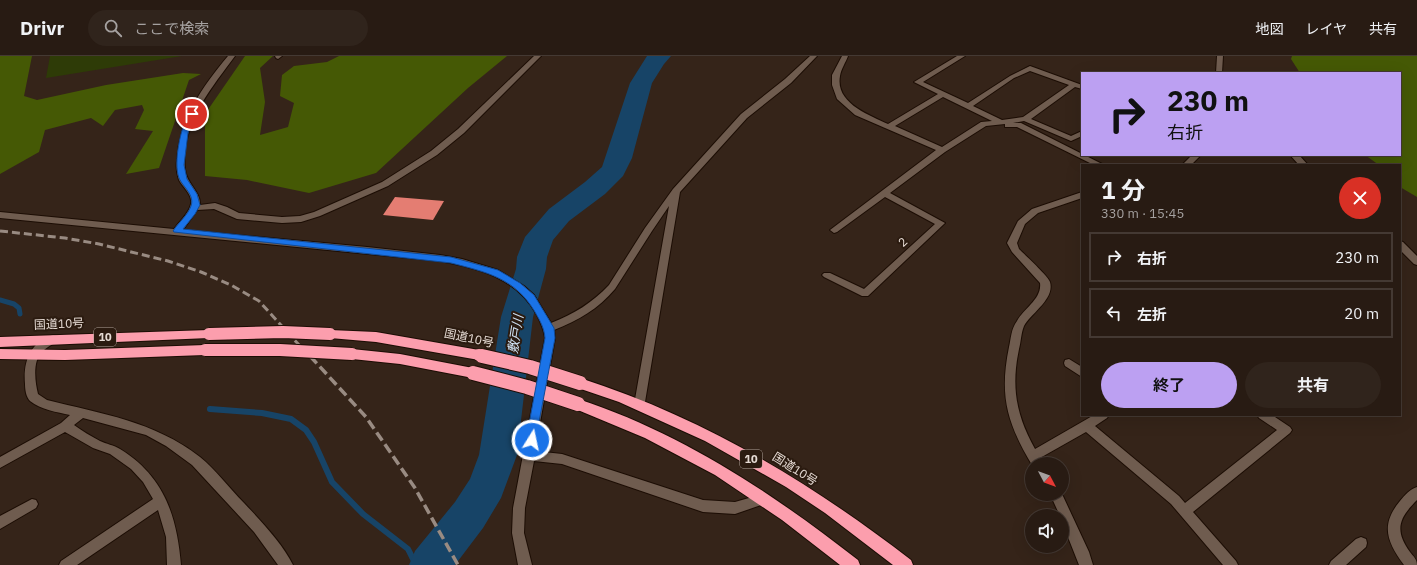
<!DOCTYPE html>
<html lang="ja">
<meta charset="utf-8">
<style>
:root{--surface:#281b13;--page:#30241c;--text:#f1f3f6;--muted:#a5a1a0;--line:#443933;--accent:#bca0f2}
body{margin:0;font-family:"IBM Plex Sans","Noto Sans JP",sans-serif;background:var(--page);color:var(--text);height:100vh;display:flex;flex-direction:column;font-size:15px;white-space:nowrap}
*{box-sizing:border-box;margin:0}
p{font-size:13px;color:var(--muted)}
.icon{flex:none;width:22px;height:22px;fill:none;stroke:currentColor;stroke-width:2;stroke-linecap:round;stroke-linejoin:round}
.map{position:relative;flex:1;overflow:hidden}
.drawer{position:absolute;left:1081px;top:108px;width:320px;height:252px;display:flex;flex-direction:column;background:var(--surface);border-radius:0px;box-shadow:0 4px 16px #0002,0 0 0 1px var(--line)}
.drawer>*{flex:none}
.guide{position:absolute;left:1081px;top:16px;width:320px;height:84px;border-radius:0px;box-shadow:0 4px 16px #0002,0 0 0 1px var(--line);background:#bca0f2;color:#111;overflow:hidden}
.needle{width:26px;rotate:131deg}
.tools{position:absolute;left:1025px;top:401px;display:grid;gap:8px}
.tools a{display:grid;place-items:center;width:44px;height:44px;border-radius:50%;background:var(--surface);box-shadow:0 4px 16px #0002,0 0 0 1px var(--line);font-size:20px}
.pin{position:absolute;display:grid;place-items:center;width:34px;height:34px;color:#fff;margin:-17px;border:2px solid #fff;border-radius:50%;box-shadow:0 1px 4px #0007}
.me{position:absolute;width:44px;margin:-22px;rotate:10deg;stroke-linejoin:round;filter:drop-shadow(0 0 3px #0008)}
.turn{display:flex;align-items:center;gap:14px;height:84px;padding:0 20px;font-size:18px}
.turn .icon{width:52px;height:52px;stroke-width:2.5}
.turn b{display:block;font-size:28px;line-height:34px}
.round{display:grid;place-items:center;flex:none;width:42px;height:42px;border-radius:21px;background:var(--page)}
.head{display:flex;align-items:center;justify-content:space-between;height:68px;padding:0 20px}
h1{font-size:24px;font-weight:700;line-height:30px}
.action{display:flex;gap:8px;margin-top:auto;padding:8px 20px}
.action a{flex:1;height:46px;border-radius:24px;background:var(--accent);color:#111;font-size:16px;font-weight:700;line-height:46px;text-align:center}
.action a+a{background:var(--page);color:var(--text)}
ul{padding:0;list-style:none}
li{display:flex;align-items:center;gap:12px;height:50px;margin:0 8px 6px;padding:0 12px;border:2px solid var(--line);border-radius:0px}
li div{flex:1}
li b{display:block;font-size:15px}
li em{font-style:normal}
header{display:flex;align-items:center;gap:24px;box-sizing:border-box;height:56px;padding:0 20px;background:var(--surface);border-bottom:1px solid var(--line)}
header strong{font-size:19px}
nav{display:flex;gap:22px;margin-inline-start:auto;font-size:14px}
.search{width:280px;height:36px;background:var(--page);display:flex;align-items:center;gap:10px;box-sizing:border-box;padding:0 14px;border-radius:22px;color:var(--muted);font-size:15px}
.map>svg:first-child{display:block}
.green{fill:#2e3b07}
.forest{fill:#455905}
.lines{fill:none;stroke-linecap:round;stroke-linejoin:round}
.stream-far1{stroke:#174467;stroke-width:5}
.stream{stroke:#174467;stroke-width:6}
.river{fill:#174467;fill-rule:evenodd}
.building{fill:#e47d72}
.minor-casing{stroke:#1c0d04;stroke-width:2}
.highway-casing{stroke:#1c0d04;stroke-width:2}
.minor{fill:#6f5c4f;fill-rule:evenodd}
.highway{fill:#fc9ead;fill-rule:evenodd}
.rail-far1{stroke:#998b82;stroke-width:3;stroke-dasharray:8 4;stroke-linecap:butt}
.rail{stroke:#998b82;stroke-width:3.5;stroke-dasharray:10 4.5;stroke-linecap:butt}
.highway-bridge-far1-casing{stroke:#1c0d04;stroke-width:14;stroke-linecap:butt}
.highway-bridge-casing{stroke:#1c0d04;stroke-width:16;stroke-linecap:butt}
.highway-bridge-far1{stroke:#fc9ead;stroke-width:12}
.highway-bridge{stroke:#fc9ead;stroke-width:14}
.route{fill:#1a73e8;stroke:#114b97}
.labels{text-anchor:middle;stroke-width:4;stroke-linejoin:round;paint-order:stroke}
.shield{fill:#2b1b10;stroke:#aea199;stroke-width:1}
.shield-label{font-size:11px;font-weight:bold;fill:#e6dbd4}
.street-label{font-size:12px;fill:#e6dbd4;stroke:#2b1b10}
.water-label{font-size:13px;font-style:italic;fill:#d1e4f6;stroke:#2b1b10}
</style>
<header>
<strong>Drivr</strong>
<div class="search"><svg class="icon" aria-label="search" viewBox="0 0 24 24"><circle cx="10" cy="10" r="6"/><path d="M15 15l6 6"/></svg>ここで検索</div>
<nav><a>地図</a><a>レイヤ</a><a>共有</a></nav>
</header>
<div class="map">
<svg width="1417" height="509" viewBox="0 0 1417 509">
<rect width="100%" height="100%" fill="#352419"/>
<path class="green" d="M50,0H182L46,22Z"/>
<path class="forest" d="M0,0H32L24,40L37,44L106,29L183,17L201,18L189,24L159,112L126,118L153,75L135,73L144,54L142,49L115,54L103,70L91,62L45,74L39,96L0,118Z
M245,0H273L260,12L265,46L260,79L288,71L294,47L280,40L282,19L294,10L327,6L339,0H507L468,32L376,117L309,137L247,124L205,120V58Z
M1292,0H1417V141L1400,131V109H1379L1365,99H1400V17H1300L1291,3Z"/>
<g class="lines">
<path class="stream-far1" d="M0,244L14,248L19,252L20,258"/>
<path class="stream" d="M210,353L262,357L291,363L306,374L314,386L332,426L363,458L408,493L416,509"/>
<path class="river" d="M647,0H671L664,8L652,27L632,102L623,120L605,138L569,165L553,184L547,201L546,213L533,261L517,399L501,442L483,472L455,509H409L415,495L455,446L470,423L479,399L501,261L516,213L517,201L525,181L549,153L585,126L602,111L630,27Z"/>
</g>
<path class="building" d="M395,141L444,145L433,164L383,159Z"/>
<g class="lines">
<defs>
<path id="minor" d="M228,0H235C211,33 180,68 185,113C186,127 201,136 200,149L215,147L227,151L239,157L282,161L300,160L314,156L382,126L431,95L458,73L534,0H541L464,77L437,99L388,130L320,160L301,166L282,167L237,163L214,153L197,154L183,174L367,191L440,199L462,203L498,214L524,230L534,239L551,267C574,258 592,247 609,229L645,172L673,133L741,58L785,23L810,0H817L791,27L747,62L680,136L644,352L640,353L636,352L634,349L669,150L652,175L615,233C598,253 579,264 554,274L555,282L535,395L562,398L703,444L735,446L763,438L767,439L769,443L767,447L735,458L703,456L562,408L534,405L525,452L524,477L532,509H518L512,477L513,452L545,282C544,273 541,267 537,259C517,222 479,212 440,205L0,162V156L174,173C179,166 187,159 190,151C195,140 183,132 179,124C177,118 176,111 177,105C179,64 202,31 228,0Z
M275,0H282L278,3L276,2Z
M842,0H848C846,6 841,13 840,20C835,47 869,59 888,68L938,38L914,26L957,0H965L923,26L968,47L1010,20L1030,10L1082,29V33L1075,31L1031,63L1071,80L1082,75V80L1071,85L1024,65L1013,67H1021L1104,109H1094L1017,71H1005V68L986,70L945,96L890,137L945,167L868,240H862L824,221L822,219L824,217H830L864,233L935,168L885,141L837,176L834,177L830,174L936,94L855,59L837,43L832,29V19ZM1030,15L1069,29L1023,61L1002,64L973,50L1014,22ZM943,41L992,65L981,66L942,91L895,70Z
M1217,0H1223L1222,17H1216Z
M1192,99H1201L1191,109H1182Z
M1290,99H1299L1308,109H1299Z
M1082,136V142L1038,157L1025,168L1017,187L1019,193C1025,199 1048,220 1050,226C1055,243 1031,257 1024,270C1021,277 1021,286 1019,293C1011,331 1016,359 1035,393L1094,359H1109L1107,362L1095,370L1179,440L1185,447L1277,374L1259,362L1257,359H1272L1290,371L1292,374L1290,377L1193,456L1236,505L1238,509H1223L1171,448L1086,376L1040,402L1044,408L1032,409C1007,367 999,340 1009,291C1011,282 1011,273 1017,265C1024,252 1042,243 1040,227L1012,196L1007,187L1018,165L1032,153Z
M1400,185L1403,186L1417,200V209L1414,208L1400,194Z
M53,279L57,280L58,283C55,288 48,290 43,295C32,304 35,326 38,338L47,344C102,358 154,365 200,401C216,414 229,432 244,447C260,464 283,488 293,509H278L254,476L192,409L166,390L146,379L83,362L74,369C82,375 91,380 100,385C106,388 114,389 120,393C164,420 177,460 181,509H167L166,481L158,454L77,509H59L61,505L153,443L143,426L131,413L110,398L93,392L65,376L0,412V401L61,367L70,359C57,356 41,354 30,345C26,341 25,333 25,328C23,306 30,286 53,279Z
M1069,303L1082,311V321L1065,310L1064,307L1065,304Z
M1417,431V444C1399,462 1394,474 1410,496C1413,500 1417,503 1417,509H1404C1387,486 1380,469 1400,445C1405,439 1410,433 1417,431Z
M1050,438H1062L1089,496L1093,509H1079L1062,466V460H1060Z
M32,443L36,444L38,448L36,452L0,473V460Z
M1361,481L1366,483L1367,487L1366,491L1346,509H1329L1331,505L1356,483Z"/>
<path id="highway" d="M209,274L213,275L215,278L213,281L209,282L0,291V281Z
M330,274L376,276L479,294L483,296L485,299L483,302L479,304L376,286L330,282L326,281L324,278L326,275Z
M205,289L209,291L211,294L209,297L205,299L65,304L0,303V293L65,294Z
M352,293L400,298L473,312L478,314L479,317L478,320L473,322L400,308L352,303L348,301L346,298L348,295Z
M580,322C702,361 810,426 911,504L913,509H893L825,457L786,431L705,385L619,346L575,331L573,327L575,323Z
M578,343C682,377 772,437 858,504L860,509H840L782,464L715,419L645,382L573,352L571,348L573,344Z"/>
</defs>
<use href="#minor" class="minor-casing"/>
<use href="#highway" class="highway-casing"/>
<use href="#minor" class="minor"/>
<use href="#highway" class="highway"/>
<path class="rail-far1" d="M0,175L65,182L99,188L168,205L201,216L231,229L259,245L310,301"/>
<path class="rail" d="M310,300L366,361L415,432L458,509"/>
<defs>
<path id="highway-bridge-far1" d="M209,278L283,276L330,278
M205,294H280L352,298
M479,299L487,301"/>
<path id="highway-bridge" d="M482,300L530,311L580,327
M473,317L527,331L578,348"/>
</defs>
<use href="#highway-bridge-far1" class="highway-bridge-far1-casing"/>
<use href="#highway-bridge" class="highway-bridge-casing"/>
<use href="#highway-bridge-far1" class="highway-bridge-far1"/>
<use href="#highway-bridge" class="highway-bridge"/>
</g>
<path class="route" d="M189,56L195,58L188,77L184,109L187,123L197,138L200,149L195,158L183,173L451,201L498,214L520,227L534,239L554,272L555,282L535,387L532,389L528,387L526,384L545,282C544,271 540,265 535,256C515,222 486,216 451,207L174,176L173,175C178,167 188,159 191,150C195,139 183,131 179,122C173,106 181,71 189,56Z"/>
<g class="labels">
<g class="shield">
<rect x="94" y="272" width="22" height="18" rx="3"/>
<rect x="740" y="394" width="22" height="18" rx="3"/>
</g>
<g class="shield-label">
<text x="105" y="285">10</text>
<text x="751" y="407">10</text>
</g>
<g class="street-label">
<text transform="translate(903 186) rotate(-43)" y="4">2</text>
<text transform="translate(59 268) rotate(-2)" y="4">国道10号</text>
<text transform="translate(469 282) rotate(12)" y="4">国道10号</text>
<text transform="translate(795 413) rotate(32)" y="4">国道10号</text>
</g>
<g class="water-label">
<text transform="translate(515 278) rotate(-81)" y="5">敷戸川</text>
</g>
</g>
</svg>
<div class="tools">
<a><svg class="needle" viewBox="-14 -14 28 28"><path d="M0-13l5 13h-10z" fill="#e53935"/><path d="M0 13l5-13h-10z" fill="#a5a1a0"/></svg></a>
<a><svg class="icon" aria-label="sound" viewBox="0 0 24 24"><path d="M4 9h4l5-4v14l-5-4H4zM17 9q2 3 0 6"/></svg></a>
</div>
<div class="pin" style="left:192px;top:58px;background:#d93025"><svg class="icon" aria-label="arrive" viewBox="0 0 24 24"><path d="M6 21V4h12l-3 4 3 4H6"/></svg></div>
<svg class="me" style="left:532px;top:384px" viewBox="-20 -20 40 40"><circle r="17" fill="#1a73e8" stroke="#fff" stroke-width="3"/><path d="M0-11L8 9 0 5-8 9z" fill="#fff"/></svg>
<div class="guide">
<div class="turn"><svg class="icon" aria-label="right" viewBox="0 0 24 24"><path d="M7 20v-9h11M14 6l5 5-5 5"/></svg><div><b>230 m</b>右折</div></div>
</div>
<section class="drawer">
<div class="head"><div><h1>1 分</h1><p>330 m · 15:45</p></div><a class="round" style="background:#d93025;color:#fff"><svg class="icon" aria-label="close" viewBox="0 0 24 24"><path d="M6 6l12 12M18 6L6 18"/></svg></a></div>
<ul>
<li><svg class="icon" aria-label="right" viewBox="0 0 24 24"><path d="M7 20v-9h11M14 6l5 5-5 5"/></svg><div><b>右折</b></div><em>230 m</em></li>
<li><svg class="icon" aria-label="left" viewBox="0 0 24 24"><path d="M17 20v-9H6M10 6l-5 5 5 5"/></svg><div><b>左折</b></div><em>20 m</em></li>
</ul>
<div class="action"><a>終了</a><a>共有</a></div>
</section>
</div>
